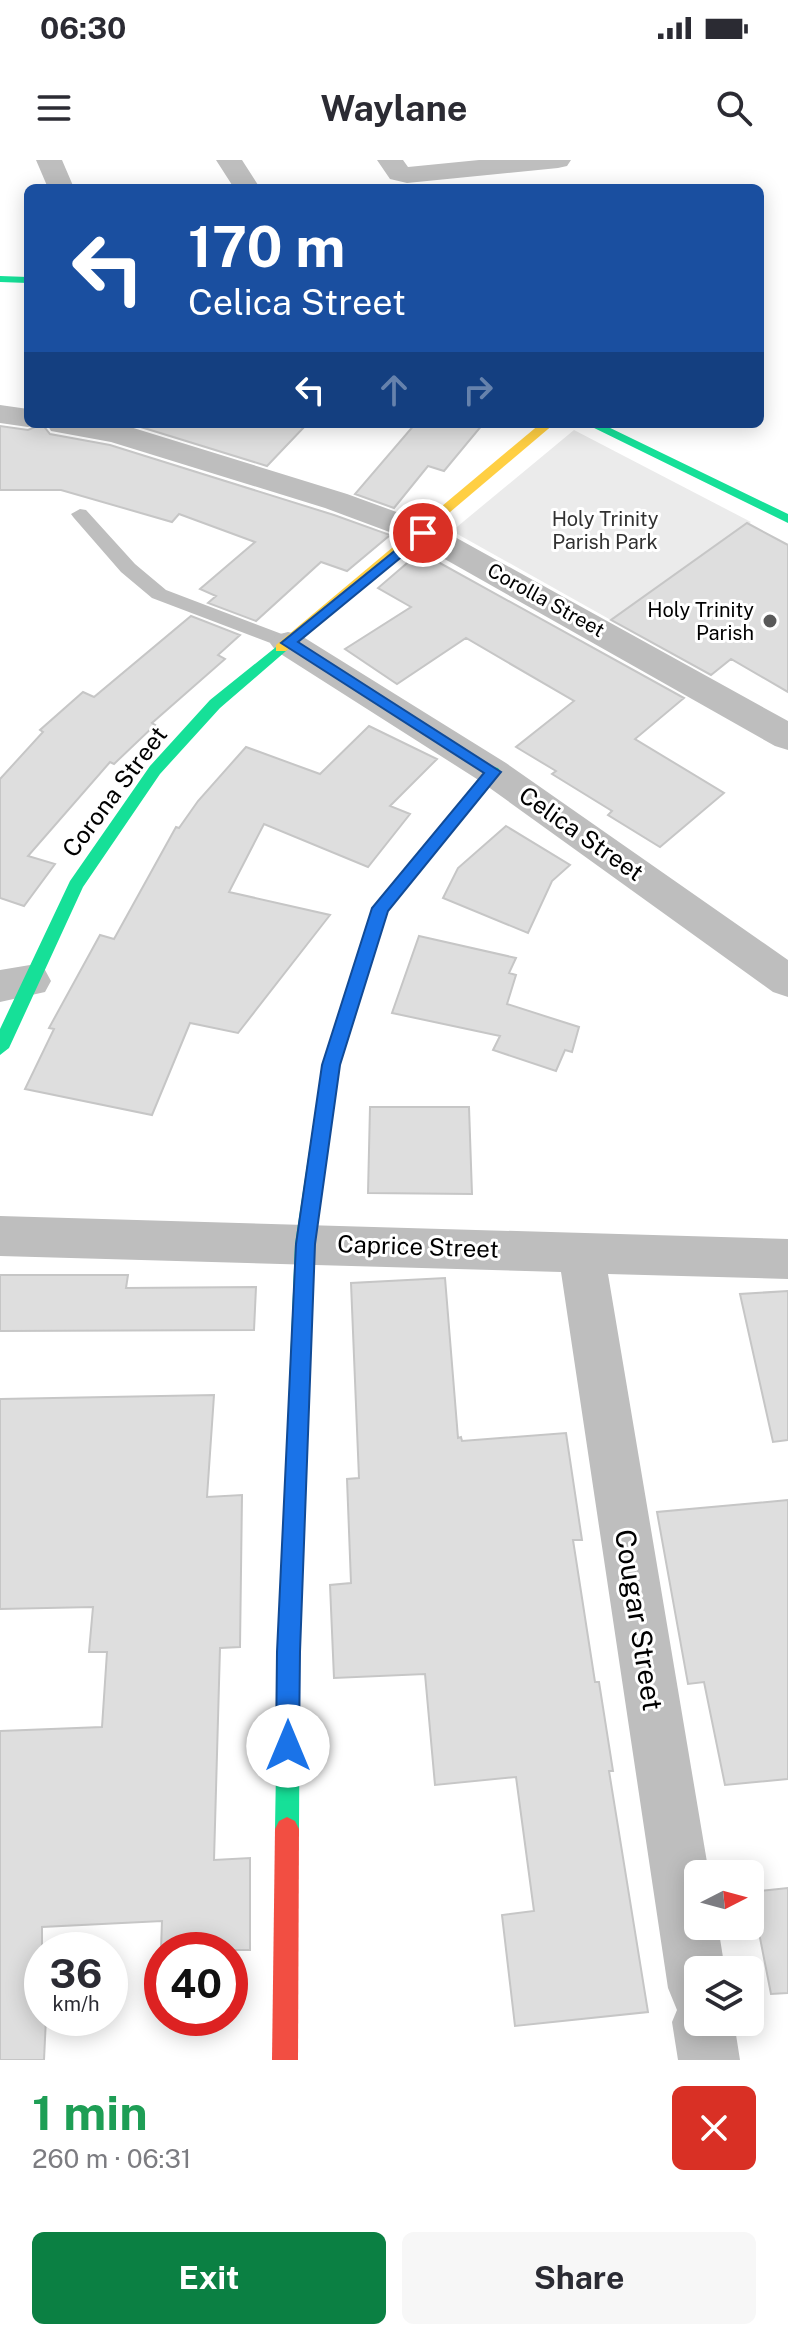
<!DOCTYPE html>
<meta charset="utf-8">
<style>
:root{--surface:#fff;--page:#f7f7f7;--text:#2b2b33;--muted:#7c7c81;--accent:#0b8043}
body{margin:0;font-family:"Public Sans",sans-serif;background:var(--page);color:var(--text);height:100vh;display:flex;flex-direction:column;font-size:30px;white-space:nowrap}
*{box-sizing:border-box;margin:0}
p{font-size:26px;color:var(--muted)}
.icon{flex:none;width:44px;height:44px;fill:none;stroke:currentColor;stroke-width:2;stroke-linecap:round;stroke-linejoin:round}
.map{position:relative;height:1900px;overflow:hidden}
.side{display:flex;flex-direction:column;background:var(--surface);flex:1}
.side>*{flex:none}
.hud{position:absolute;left:24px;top:24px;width:740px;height:244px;border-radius:12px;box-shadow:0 4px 20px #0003;background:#1a4fa0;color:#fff;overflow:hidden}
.needle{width:52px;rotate:84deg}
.buttons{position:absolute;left:684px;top:1700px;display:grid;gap:16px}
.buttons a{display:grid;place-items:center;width:80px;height:80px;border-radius:12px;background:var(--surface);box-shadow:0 4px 20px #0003;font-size:40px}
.speed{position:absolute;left:24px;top:1772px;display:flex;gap:16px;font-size:40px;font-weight:700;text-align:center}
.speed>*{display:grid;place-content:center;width:104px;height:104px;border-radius:50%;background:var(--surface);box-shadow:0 4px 20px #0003;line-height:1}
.speed small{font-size:20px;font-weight:400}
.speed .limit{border:12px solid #d22;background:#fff;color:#111}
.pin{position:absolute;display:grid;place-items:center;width:68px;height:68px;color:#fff;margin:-34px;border:4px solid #fff;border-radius:50%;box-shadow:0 2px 8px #0007}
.me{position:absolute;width:88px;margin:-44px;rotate:0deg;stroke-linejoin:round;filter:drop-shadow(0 0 6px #0008)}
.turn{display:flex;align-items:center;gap:28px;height:168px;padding:0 32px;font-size:36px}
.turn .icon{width:104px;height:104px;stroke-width:2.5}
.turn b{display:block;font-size:56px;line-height:68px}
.lanes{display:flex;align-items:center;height:76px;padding:0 32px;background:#0003;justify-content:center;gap:40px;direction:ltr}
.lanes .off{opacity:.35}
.round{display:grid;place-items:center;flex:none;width:84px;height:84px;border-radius:12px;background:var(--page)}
.head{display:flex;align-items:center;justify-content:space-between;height:136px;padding:0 32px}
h1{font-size:48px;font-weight:700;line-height:60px;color:#1e9e55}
.cta{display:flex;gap:16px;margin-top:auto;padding:16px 32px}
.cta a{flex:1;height:92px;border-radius:12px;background:var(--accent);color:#fff;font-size:32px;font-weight:700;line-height:92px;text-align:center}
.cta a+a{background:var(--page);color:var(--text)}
.status{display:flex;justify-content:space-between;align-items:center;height:56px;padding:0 40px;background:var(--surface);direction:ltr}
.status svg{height:22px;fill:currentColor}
header{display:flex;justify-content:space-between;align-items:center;height:104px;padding:0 32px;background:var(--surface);font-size:36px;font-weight:700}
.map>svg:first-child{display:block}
.green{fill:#ebebeb}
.building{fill:#dedede;stroke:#c6c6c6;stroke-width:2}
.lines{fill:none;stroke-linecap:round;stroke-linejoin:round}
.lane{fill:#bebebe;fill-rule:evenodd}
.street{fill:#bebebe;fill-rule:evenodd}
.fast{fill:#16e098;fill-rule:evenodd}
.slow{fill:#ffcf43;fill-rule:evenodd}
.jam{fill:#f24e42;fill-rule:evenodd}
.route{fill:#1a73e8;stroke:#114b97;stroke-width:2}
.poi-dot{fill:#595959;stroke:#fff;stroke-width:3}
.labels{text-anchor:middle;stroke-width:6;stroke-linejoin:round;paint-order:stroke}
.far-park-label{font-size:20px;fill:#313131;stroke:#fff}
.far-street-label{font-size:20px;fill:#000;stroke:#fff}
.far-poi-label{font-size:20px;fill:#000;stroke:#fff;text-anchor:end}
.street-label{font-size:24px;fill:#000;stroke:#fff}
.near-street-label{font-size:28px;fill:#000;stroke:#fff}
</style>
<div class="status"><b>06:30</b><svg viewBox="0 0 49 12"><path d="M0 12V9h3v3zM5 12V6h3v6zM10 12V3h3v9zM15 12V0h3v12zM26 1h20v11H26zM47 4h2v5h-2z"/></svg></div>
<header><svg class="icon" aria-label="menu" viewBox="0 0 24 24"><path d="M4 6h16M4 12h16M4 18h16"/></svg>Waylane<svg class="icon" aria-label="search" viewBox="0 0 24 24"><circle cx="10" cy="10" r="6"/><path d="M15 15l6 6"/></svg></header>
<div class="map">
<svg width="788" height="1900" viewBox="0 0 788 1900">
<rect width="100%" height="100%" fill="#fff"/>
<path class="green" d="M574,270L751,362L618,464L452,371Z"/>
<path class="building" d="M42,264L50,274L110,285L334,355L390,375L347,411L321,402L256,461L208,443L216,436L200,429L255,382L179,354L172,362L61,330H0V266L28,270Z
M131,264H307L267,306Z
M415,264H483L444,311L428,306L394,348L355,334Z
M747,363L788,385V532L731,499L711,515L611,460Z
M420,392L684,538L635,579L724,633L660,687L608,655L612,651L552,614L556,611L516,587L574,541L466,478L397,524L345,489L411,447L378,428Z
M191,456L240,475L218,495L225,499L152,563L155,565L114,604L110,602L28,696L55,704L24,746L0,738V619L43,572L40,570L83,532L94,537Z
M369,566L437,599L390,646L410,654L368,707L264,664L229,732L330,755L238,873L190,863L152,955L25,929L54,869L49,868L100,775L114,779L176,667L179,668L198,641L246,587L320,614Z
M506,666L570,705L552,721L528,773L443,738L458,708Z
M419,776L516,798L509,813L516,815L507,844L579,867L572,892L565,890L556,911L493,890L500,876L392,853Z
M370,947H469L472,1034L368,1033Z
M0,1115H128L126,1128L256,1127L254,1170L0,1171Z
M445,1118L458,1278L461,1277L462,1281L566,1273L582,1380H573L595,1522H599L613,1611H609L648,1852L515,1866L502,1755L534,1751L516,1617L435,1625L425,1514L334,1518L330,1425L351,1423L347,1319L359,1318L351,1123Z
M788,1131V1280L773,1282L740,1134Z
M214,1235L207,1337L242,1335L240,1487L220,1488L214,1700L250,1698V1790H161L162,1761L42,1767V1858H46L44,1900H0V1571L102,1567L107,1492H89L93,1447L0,1449V1239Z
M788,1340V1619L725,1625L704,1522L688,1524L657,1352Z
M788,1728V1833L771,1834L751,1732Z"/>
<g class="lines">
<path class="lane" d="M80,349L86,350L135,404L166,430L295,479L298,483L288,489L281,487L152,438L121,412L74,358L71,354Z"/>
<path class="street" d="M36,0H62L74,28H48Z
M216,0H242L260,28H234Z
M377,0H403L408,7L479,0H571L567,6L558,8L407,23L390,19Z
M0,245L28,249V264H39L28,267L0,263Z
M47,264L127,266L347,334L435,366L788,561V590L775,586L411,380L325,348L111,282L51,271Z
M288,472L300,475L506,603L788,800V837L773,832L480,621L276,491L270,483L276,475Z
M30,805L45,810L51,821L45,832L0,842V810Z
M0,1056L788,1079V1119L608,1114L709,1714H698V1766H718L725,1810H698V1862H734L740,1900H678L672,1862L677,1850L668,1828L561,1112L0,1096Z"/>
<path class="fast" d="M0,116L28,117V123L0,122Z
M586,264H602L788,354V363Z
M281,483L288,488L286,491L220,548L160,614L83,727L9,888L0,895V869L70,721L150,606L210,540Z
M493,607L498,608L501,612L498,616L388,750L340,905L315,1084L300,1492L299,1669L295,1677L287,1681L279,1677L275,1669L278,1492L295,1084L322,905L372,748L488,608Z"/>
<path class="slow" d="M540,264H554L286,491H276V485Z"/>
<path class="jam" d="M287,1657L295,1661L299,1669L298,1900H272L275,1669L279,1661Z"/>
</g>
<path class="route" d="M423,368L427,370V376L298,482L501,612L388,751L340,905L315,1084L300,1492L299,1586L296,1594L288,1598L280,1594L276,1586L277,1492L296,1084L322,905L372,748L484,613L281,483Z"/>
<circle class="poi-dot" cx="770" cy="461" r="8"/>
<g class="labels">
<g class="far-park-label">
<text x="605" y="366">Holy Trinity<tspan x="605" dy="23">Parish Park</tspan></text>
</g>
<g class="far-street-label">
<text transform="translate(546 440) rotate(29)" y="7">Corolla Street</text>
</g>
<g class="far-poi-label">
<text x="754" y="457">Holy Trinity<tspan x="754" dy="23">Parish</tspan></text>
</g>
<g class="street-label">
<text transform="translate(115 632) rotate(-53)" y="8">Corona Street</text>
<text transform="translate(581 674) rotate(35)" y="8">Celica Street</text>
<text transform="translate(418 1087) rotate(2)" y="8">Caprice Street</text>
</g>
<g class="near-street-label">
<text transform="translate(639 1460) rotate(81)" y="10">Cougar Street</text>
</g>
</g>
</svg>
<div class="buttons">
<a><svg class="needle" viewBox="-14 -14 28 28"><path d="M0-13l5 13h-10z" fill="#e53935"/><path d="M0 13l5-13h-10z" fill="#7c7c81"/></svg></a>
<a><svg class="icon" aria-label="layers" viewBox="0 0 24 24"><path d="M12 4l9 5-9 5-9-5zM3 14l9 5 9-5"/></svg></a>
</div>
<div class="speed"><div>36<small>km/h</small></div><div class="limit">40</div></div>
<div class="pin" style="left:423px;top:373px;background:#d93025"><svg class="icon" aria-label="arrive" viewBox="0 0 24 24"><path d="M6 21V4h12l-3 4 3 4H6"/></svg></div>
<svg class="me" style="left:288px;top:1586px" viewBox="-20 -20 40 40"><circle r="19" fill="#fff"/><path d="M0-13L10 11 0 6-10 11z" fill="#1a73e8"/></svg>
<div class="hud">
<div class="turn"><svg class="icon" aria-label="left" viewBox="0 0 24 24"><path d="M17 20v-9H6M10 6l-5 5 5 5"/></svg><div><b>170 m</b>Celica Street</div></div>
<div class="lanes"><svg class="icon" aria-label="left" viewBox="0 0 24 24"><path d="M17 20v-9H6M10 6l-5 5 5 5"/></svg><svg class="icon off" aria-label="ahead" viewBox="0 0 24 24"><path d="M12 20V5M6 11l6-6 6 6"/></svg><svg class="icon off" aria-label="right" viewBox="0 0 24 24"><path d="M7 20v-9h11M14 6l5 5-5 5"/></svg></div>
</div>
</div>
<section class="side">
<div class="head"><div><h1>1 min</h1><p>260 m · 06:31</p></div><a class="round" style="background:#d93025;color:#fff"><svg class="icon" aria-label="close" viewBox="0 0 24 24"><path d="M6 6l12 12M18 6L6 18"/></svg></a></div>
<div class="cta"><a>Exit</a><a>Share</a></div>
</section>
